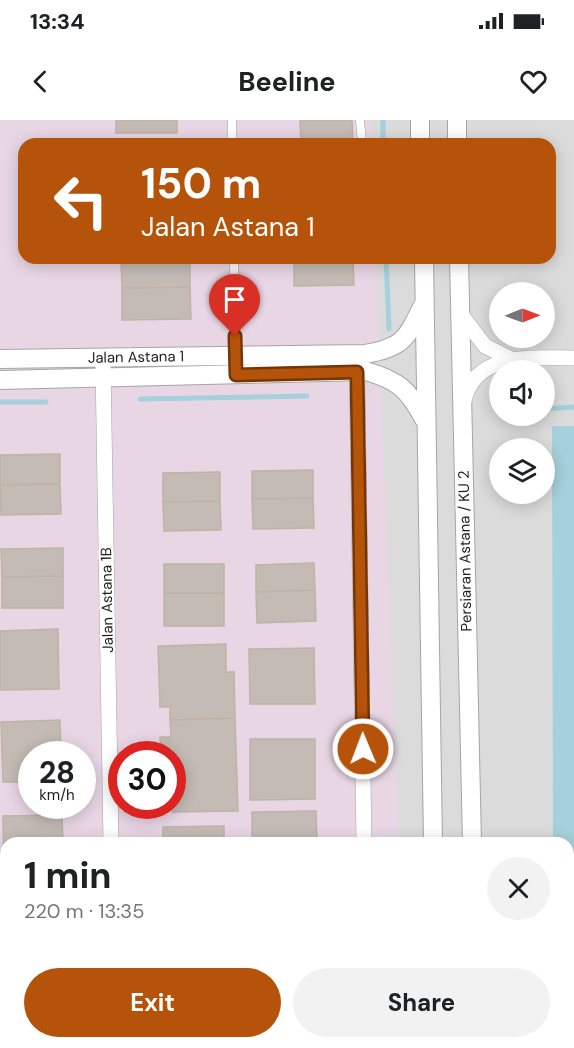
<!DOCTYPE html>
<meta charset="utf-8">
<style>
:root{--surface:#fff;--page:#f2f2f2;--text:#202124;--muted:#757577;--accent:#b45309}
body{margin:0;font-family:"DM Sans",sans-serif;background:var(--page);color:var(--text);height:100vh;display:flex;flex-direction:column;font-size:22px;white-space:nowrap}
*{box-sizing:border-box;margin:0}
p{font-size:20px;color:var(--muted)}
.icon{flex:none;width:33px;height:33px;fill:none;stroke:currentColor;stroke-width:2;stroke-linecap:round;stroke-linejoin:round}
.map{position:relative;flex:1;overflow:hidden}
.details{position:absolute;left:0px;top:717px;width:574px;height:212px;display:flex;flex-direction:column;background:var(--surface);border-radius:18px 18px 0 0;box-shadow:0 3px 15px #0003}
.details>*{flex:none}
.hud{position:absolute;left:18px;top:18px;width:538px;height:126px;border-radius:18px;box-shadow:0 3px 15px #0003;background:#b45309;color:#fff;overflow:hidden}
.needle{width:39px;rotate:89deg}
.fabs{position:absolute;left:489px;top:162px;display:grid;gap:12px}
.fabs a{display:grid;place-items:center;width:66px;height:66px;border-radius:50%;background:var(--surface);box-shadow:0 3px 15px #0003;font-size:30px}
.speed{position:absolute;left:18px;top:621px;display:flex;gap:12px;font-size:30px;font-weight:700;text-align:center}
.speed>*{display:grid;place-content:center;width:78px;height:78px;border-radius:50%;background:var(--surface);box-shadow:0 3px 15px #0003;line-height:1}
.speed small{font-size:15px;font-weight:400}
.speed .limit{border:9px solid #d22;background:#fff;color:#111}
.pin{position:absolute;display:grid;place-items:center;width:51px;height:51px;color:#fff;margin:-62px -26px;border-radius:50% 50% 50% 0;rotate:-45deg;box-shadow:0 0 6px #0007}
.pin .icon{rotate:45deg}
.me{position:absolute;width:66px;margin:-33px;rotate:359deg;stroke-linejoin:round;filter:drop-shadow(0 0 4px #0008)}
.turn{display:flex;align-items:center;gap:21px;height:126px;padding:0 24px;font-size:27px}
.turn .icon{width:78px;height:78px;stroke-width:2.5}
.turn b{display:block;font-size:42px;line-height:51px}
.round{display:grid;place-items:center;flex:none;width:63px;height:63px;border-radius:32px;background:var(--page)}
.overview{display:flex;align-items:center;justify-content:space-between;height:102px;padding:0 24px}
h1{font-size:36px;font-weight:700;line-height:45px}
.primary-button{display:flex;gap:12px;margin-top:auto;padding:12px 24px}
.primary-button a{flex:1;height:69px;border-radius:36px;background:var(--accent);color:#fff;font-size:24px;font-weight:700;line-height:69px;text-align:center}
.primary-button a+a{background:var(--page);color:var(--text)}
.status{display:flex;justify-content:space-between;align-items:center;height:42px;padding:0 30px;background:var(--surface);direction:ltr}
.status svg{height:16px;fill:currentColor}
header{display:flex;justify-content:space-between;align-items:center;height:78px;padding:0 24px;background:var(--surface);font-size:27px;font-weight:700}
.map>svg:first-child{display:block}
.residential{fill:#dcdbdb;fill-rule:evenodd}
.industrial{fill:#e8d6e5;fill-rule:evenodd}
.water{fill:#a6d0db}
.lines{fill:none;stroke-linecap:round;stroke-linejoin:round}
.stream{stroke:#a6d0db;stroke-width:5}
.building{fill:#c3bbb4;stroke:#c0b2a7;stroke-width:1.5}
.service-casing{stroke:#a5a5a5;stroke-width:9}
.minor-casing{stroke:#a5a5a5;stroke-width:16}
.tertiary-casing{stroke:#a5a5a5;stroke-width:20}
.service{stroke:#fff;stroke-width:8}
.minor{stroke:#fff;stroke-width:15}
.tertiary{stroke:#fff;stroke-width:18}
.route-casing{stroke:#753606;stroke-width:15}
.route{stroke:#b45309;stroke-width:10}
.labels{text-anchor:middle;stroke-width:4.5;stroke-linejoin:round;paint-order:stroke}
.street-label{font-size:15px;fill:#1e1e1e;stroke:#fff}
</style>
<div class="status"><b>13:34</b><svg viewBox="0 0 49 12"><path d="M0 12V9h3v3zM5 12V6h3v6zM10 12V3h3v9zM15 12V0h3v12zM26 1h20v11H26zM47 4h2v5h-2z"/></svg></div>
<header><svg class="icon" aria-label="back" viewBox="0 0 24 24"><path d="M15 5l-7 7 7 7"/></svg>Beeline<svg class="icon" aria-label="heart" viewBox="0 0 24 24"><path d="M12 20l-8-8c-3-5 5-10 8-4 3-6 11-1 8 4z"/></svg></header>
<div class="map">
<svg width="574" height="928" viewBox="0 0 574 928">
<rect width="100%" height="100%" fill="#efebe4"/>
<path class="residential" d="M0,0H574V928H0ZM24,24H550V138H24ZM500,172H544V218H500ZM500,250H544V296H500ZM500,328H544V374H500ZM32,634H82V686H32ZM122,634H172V686H122ZM6,723H568V922H6Z"/>
<path class="industrial" d="M0,0H371L372,24H24V138H376L399,723H6V922H406V928H0ZM32,634H82V686H32ZM122,634H172V686H122Z"/>
<path class="water" d="M552,306H574V910H568V723H553Z"/>
<g class="lines">
<path class="stream" d="M383,0V24
M386,138L389,209
M140,279L307,276
M0,282H46
M544,289L574,287"/>
</g>
<path class="building" d="M116,0H177V13H116Z
M300,0H352L353,24H301Z
M190,138V167L122,168L121,140Z
M294,138H353L354,165L294,166Z
M190,167L191,199L122,200V168Z
M60,334V364L0,365V335Z
M313,350V378L252,379V351Z
M220,352V381L163,382V353Z
M60,364L61,394L1,395L0,365Z
M313,378L314,408L253,409L252,379Z
M220,381L221,410L164,411L163,382Z
M63,428V456L2,457L1,429Z
M314,443L315,470L256,472V445Z
M164,444H224V473H164Z
M63,456V488H2V457Z
M315,470L316,501L257,503L256,472Z
M164,473H224V506H164Z
M58,509L59,569L0,570V511Z
M226,524V552H234L235,598L170,600V587H160L158,526Z
M314,528L315,584H250L249,529Z
M235,598L238,691L172,692V634H161L160,617H171L170,600Z
M60,600L61,634H32V662H3L1,602Z
M250,619H315V679L250,680Z
M316,691L317,723H252V692Z
M62,695L63,723H6L4,755L3,696Z
M224,706V723H163V707Z
M6,855V922H72V928H0V856Z"/>
<g class="lines">
<defs>
<path id="service" d="M232,0V24
M360,0L362,24
M234,138L235,235"/>
<path id="minor" d="M460,193L485,226L511,239
M103,246L111,723
M357,252L364,723
M464,281C475,231 535,238 574,238
M115,922V928
M367,928V922"/>
<path id="tertiary" d="M420,0V24
M457,0V24
M424,138L433,723
M459,138L472,723
M0,239L365,234C403,228 407,218 423,185
M0,260L366,251C399,261 408,269 424,299
M435,922V928
M476,922V928"/>
</defs>
<use href="#service" class="service-casing"/>
<use href="#minor" class="minor-casing"/>
<use href="#tertiary" class="tertiary-casing"/>
<use href="#service" class="service"/>
<use href="#minor" class="minor"/>
<use href="#tertiary" class="tertiary"/>
</g>
<g class="lines">
<defs>
<path id="route" d="M235,216L236,255L357,252L363,629"/>
</defs>
<use href="#route" class="route-casing"/>
<use href="#route" class="route"/>
</g>
<g class="labels">
<g class="street-label">
<text transform="translate(136 237) rotate(-1)" y="5">Jalan Astana 1</text>
<text transform="translate(465 431) rotate(-91)" y="5">Persiaran Astana / KU 2</text>
<text transform="translate(107 480) rotate(-91)" y="5">Jalan Astana 1B</text>
</g>
</g>
</svg>
<div class="fabs">
<a><svg class="needle" viewBox="-14 -14 28 28"><path d="M0-13l5 13h-10z" fill="#e53935"/><path d="M0 13l5-13h-10z" fill="#757577"/></svg></a>
<a><svg class="icon" aria-label="sound" viewBox="0 0 24 24"><path d="M4 9h4l5-4v14l-5-4H4zM17 9q2 3 0 6"/></svg></a>
<a><svg class="icon" aria-label="layers" viewBox="0 0 24 24"><path d="M12 4l9 5-9 5-9-5zM3 14l9 5 9-5"/></svg></a>
</div>
<div class="speed"><div>28<small>km/h</small></div><div class="limit">30</div></div>
<div class="pin" style="left:235px;top:216px;background:#d93025"><svg class="icon" aria-label="arrive" viewBox="0 0 24 24"><path d="M6 21V4h12l-3 4 3 4H6"/></svg></div>
<svg class="me" style="left:363px;top:629px" viewBox="-20 -20 40 40"><circle r="17" fill="#b45309" stroke="#fff" stroke-width="3"/><path d="M0-11L8 9 0 5-8 9z" fill="#fff"/></svg>
<div class="hud">
<div class="turn"><svg class="icon" aria-label="left" viewBox="0 0 24 24"><path d="M17 20v-9H6M10 6l-5 5 5 5"/></svg><div><b>150 m</b>Jalan Astana 1</div></div>
</div>
<section class="details">
<div class="overview"><div><h1>1 min</h1><p>220 m · 13:35</p></div><a class="round"><svg class="icon" aria-label="close" viewBox="0 0 24 24"><path d="M6 6l12 12M18 6L6 18"/></svg></a></div>
<div class="primary-button"><a>Exit</a><a>Share</a></div>
</section>
</div>
